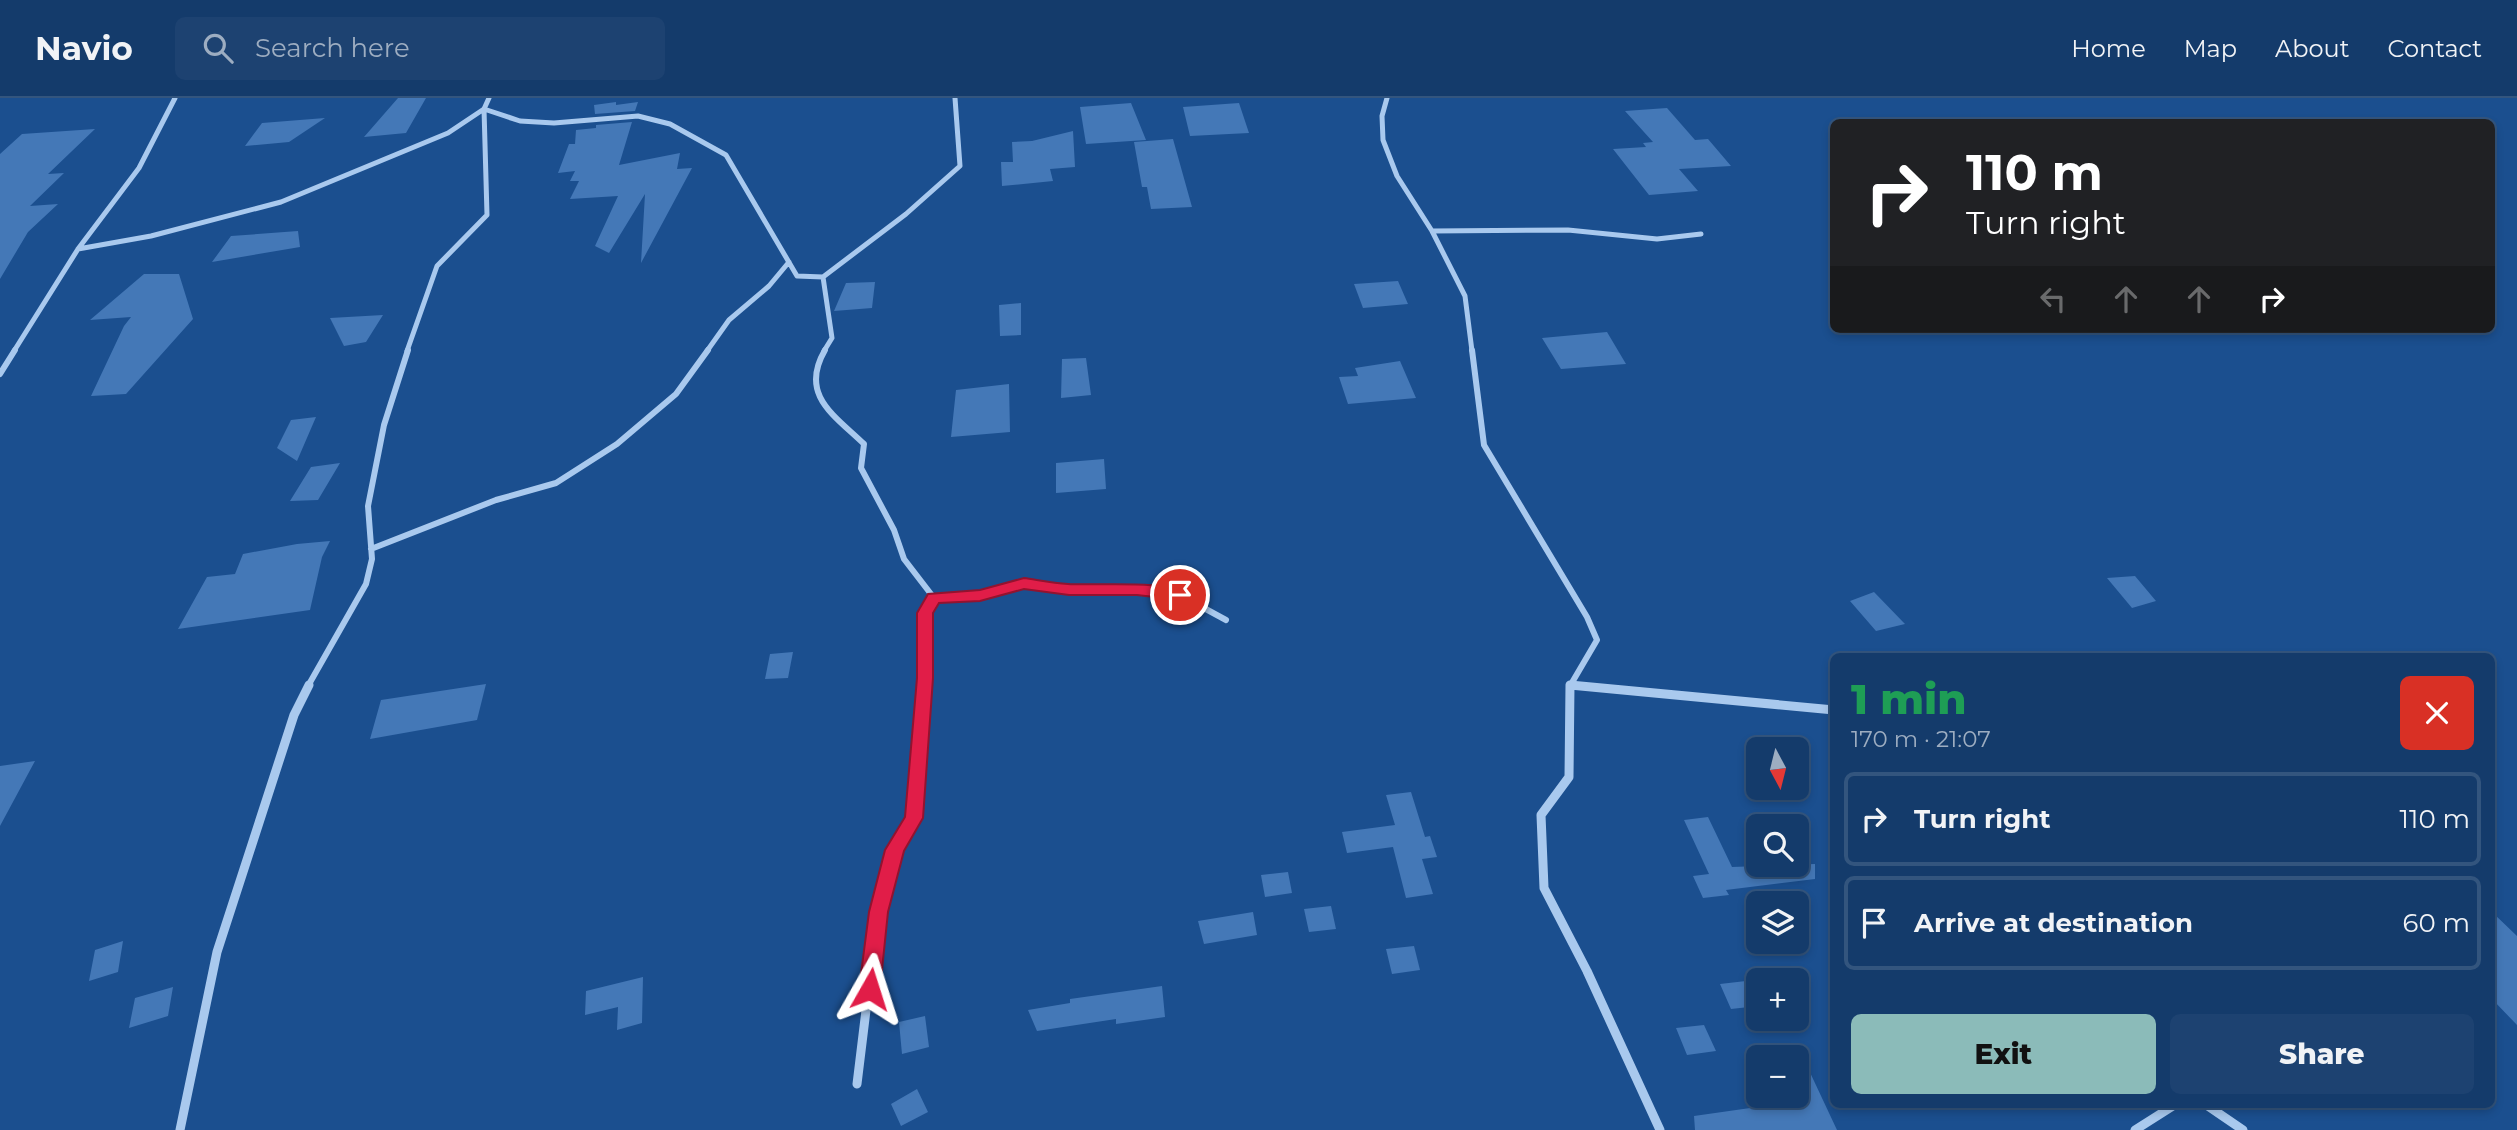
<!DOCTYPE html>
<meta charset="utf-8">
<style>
:root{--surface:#143b6b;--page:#1d4271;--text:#f1f3f6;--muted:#9dadc1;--line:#33557e;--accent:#8bbbb9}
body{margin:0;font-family:Montserrat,sans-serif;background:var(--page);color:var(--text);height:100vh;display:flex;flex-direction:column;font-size:26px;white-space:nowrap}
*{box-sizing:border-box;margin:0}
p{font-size:23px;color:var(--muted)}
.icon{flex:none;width:38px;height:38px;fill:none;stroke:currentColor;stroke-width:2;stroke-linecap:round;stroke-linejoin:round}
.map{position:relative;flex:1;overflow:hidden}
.side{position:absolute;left:1830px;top:555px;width:665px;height:455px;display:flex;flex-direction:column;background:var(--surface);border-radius:10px;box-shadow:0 4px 10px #0003,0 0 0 2px var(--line)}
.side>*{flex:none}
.banner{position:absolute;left:1830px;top:21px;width:665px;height:214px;border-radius:10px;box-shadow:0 4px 10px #0003,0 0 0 2px var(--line);background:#202124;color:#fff;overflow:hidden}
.needle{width:46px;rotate:173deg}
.tools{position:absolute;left:1746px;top:639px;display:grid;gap:14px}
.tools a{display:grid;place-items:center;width:63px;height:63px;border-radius:10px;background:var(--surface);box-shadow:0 4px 10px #0003,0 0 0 2px var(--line);font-size:35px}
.pin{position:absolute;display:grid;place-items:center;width:60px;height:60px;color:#fff;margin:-30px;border:4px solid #fff;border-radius:50%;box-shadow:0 2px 7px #0007}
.me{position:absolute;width:77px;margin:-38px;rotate:6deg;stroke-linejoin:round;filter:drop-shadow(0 0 5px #0008)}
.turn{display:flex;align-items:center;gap:24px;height:147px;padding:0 21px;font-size:32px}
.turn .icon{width:91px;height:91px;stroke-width:2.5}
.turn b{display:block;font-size:49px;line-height:60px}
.lanes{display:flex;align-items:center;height:66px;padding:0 21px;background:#0003;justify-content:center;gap:35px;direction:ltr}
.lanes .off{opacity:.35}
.round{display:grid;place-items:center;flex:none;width:74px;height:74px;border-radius:10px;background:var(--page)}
.summary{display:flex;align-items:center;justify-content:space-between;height:119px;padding:0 21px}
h1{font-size:42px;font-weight:800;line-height:52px;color:#1e9e55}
.button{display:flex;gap:14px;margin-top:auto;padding:14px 21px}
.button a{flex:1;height:80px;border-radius:10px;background:var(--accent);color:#111;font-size:28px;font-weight:800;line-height:80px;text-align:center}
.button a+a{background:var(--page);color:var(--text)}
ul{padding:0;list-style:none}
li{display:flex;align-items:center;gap:21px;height:94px;margin:0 14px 10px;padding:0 7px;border:4px solid var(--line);border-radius:10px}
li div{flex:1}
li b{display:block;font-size:26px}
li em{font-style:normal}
header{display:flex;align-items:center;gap:42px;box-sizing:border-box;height:98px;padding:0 35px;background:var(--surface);border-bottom:2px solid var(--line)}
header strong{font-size:33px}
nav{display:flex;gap:38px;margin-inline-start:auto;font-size:24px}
.search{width:490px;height:63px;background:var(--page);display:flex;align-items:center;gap:18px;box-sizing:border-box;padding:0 24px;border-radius:10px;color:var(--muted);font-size:26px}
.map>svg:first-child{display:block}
.building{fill:#4478b7}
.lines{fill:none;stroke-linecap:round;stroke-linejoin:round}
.street-far2{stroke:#a9c9ee;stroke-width:5}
.street-far1{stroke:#a9c9ee;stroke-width:6}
.street{stroke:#a9c9ee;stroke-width:9}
.route{fill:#e11d48;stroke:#92132f;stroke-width:2}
</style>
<header>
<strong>Navio</strong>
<div class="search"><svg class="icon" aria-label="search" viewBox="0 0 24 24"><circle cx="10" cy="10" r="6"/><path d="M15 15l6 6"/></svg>Search here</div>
<nav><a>Home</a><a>Map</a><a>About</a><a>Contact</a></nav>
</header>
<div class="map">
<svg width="2517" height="1032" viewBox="0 0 2517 1032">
<rect width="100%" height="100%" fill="#1b4f8f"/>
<path class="building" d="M398,0H426L406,35L364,39Z
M616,4V7L638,4L635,13L595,16L594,7Z
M1131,5L1146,42L1086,46L1080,9Z
M1239,5L1249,35L1190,38L1183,9Z
M1667,10L1695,42L1708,41L1731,68L1679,71L1698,93L1649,97L1613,51L1646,49L1643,45L1653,44L1625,13Z
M325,20L289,44L245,48L262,25Z
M632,24L619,67L680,55L677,71L692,70L641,165L645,96L609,155L595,148L618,98L570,101L579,83H570L575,73L558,75L569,46H575L576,32L596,30V27Z
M95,31L48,76L64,75L30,108L58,106L28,134L0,181V56L22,36Z
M1073,33L1075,69L1050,71L1053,83L1002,88L1001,64H1013L1012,44L1032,43Z
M1173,41L1192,109L1151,111L1147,89H1142L1134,44Z
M298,133L300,149L212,164L231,138Z
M144,176H179L193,221L126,296L91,298L124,228L131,219L90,222Z
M1398,183L1408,206L1363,210L1354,186Z
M875,184L872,210L834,213L846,185Z
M1021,205V237L1000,238L999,207Z
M383,217L366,244L344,248L330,220Z
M1607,234L1626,266L1561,271L1542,240Z
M1086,260L1091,297L1061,300L1062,261Z
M1400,263L1416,300L1348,306L1339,279L1358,278L1355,270Z
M1009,286L1010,334L951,339L956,292Z
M316,319L297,363L277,350L291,322Z
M1104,361L1106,391L1056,395V365Z
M340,365L318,402L290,403L311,369Z
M330,443L322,459L310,512L178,531L207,479L235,476L243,456L297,446Z
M2135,478L2156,503L2132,510L2107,480Z
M1874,494L1905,526L1876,533L1850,503Z
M793,554L788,580L765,581L770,556Z
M486,586L477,622L370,641L381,602Z
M35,663L0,728V668Z
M1411,694L1425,739L1430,738L1437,759L1422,761L1433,796L1406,800L1393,749L1347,755L1342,734L1395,727L1386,697Z
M1708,719L1732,769L1815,766V781L1726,792L1729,797L1703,800L1693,778L1709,776L1684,722Z
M1288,774L1292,795L1265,799L1261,777Z
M1331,808L1336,831L1309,834L1304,811Z
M1253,814L1257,837L1204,846L1198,823Z
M2492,814L2517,838V927L2492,901Z
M123,843L118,874L89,883L95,852Z
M1414,848L1420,872L1392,876L1386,851Z
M643,879L642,925L617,932L618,909L585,917L586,893Z
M1746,883L1758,908L1731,911L1720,886Z
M1162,888L1165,919L1116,926V921L1037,933L1028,912L1070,905V901Z
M173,889L168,918L129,930L135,900Z
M925,918L929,949L902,956L899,924Z
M1704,927L1716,953L1687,957L1676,930Z
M1799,951L1837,1032H1695L1694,1018L1786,1005L1782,998H1797V959H1765L1764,957Z
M917,991L928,1014L901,1028L891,1006Z"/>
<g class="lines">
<path class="street-far2" d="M1387,0L1382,18L1383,42L1397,78L1432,133L1465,198L1472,253
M1432,133L1568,132L1657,141L1701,136
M78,151L151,138L281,104L448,35L484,11L489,0
M823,179L906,116L960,68L955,0
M14,253L78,151L139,70L175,0
M407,253L437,168L487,117L484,11L520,23L554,25L638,18L670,26L726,57L797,178L823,179L832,240L824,253
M707,253L729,222L769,188L789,164"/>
<path class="street-far1" d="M825,252C799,297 834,317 864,346L861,370L894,432L904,461L934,500L925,515L924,588
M1472,252L1484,347L1587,519L1597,542L1570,588
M0,276L15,252
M371,451L496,402L556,385L617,346L676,296L708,252
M934,500L980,498L1024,485L1069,492L1137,491L1180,497L1226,522
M1570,587L1585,588
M308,588L366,486L372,461L368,408L384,327L408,252"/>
<path class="street" d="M1570,587L1569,679L1541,717L1544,790L1587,873L1660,1032
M1570,587L1834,612
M857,986L878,814L895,752L914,720L924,587
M2205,1006L2243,1032
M180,1032L217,854L294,617L309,587
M2135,1032L2176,1006"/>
</g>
<path class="route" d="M1024,480C1038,482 1053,485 1068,486C1091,488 1174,481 1188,497L1180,502L1137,497H1069L1024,491L980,503L939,505L933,515V580L923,720L904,753L888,814L880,891L877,898L870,901L862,898L859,891L869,814L885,752L905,719L917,580V515L928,496L980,492Z"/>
</svg>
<div class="tools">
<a><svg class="needle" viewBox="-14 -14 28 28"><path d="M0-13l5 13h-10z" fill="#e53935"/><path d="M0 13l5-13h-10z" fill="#9dadc1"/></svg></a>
<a><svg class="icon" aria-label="search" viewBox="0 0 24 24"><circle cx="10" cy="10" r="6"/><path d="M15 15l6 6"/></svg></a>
<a><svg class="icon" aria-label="layers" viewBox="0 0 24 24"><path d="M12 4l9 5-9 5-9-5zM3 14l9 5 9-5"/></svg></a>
<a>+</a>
<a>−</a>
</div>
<div class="pin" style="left:1180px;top:497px;background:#d93025"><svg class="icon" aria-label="arrive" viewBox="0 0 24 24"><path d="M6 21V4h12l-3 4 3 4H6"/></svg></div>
<svg class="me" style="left:870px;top:891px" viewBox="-20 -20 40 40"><path d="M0-17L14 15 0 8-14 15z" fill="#e11d48" stroke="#fff" stroke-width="4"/></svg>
<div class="banner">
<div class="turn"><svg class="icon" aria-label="right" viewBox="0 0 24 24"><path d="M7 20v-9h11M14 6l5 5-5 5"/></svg><div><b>110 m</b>Turn right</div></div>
<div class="lanes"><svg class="icon off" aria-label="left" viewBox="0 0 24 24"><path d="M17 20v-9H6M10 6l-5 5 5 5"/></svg><svg class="icon off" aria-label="ahead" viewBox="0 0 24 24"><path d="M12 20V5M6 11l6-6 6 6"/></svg><svg class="icon off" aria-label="ahead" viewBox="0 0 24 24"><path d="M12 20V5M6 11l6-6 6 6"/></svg><svg class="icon" aria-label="right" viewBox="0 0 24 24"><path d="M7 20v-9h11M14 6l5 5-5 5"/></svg></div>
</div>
<section class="side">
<div class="summary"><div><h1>1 min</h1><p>170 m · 21:07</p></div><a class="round" style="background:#d93025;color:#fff"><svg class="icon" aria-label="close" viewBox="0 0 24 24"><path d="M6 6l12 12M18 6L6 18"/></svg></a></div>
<ul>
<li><svg class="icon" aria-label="right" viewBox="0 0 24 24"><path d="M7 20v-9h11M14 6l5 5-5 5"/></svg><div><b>Turn right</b></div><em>110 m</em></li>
<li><svg class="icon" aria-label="arrive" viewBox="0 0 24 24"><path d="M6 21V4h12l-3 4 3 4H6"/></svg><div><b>Arrive at destination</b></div><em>60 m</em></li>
</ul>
<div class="button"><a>Exit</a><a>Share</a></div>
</section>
</div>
